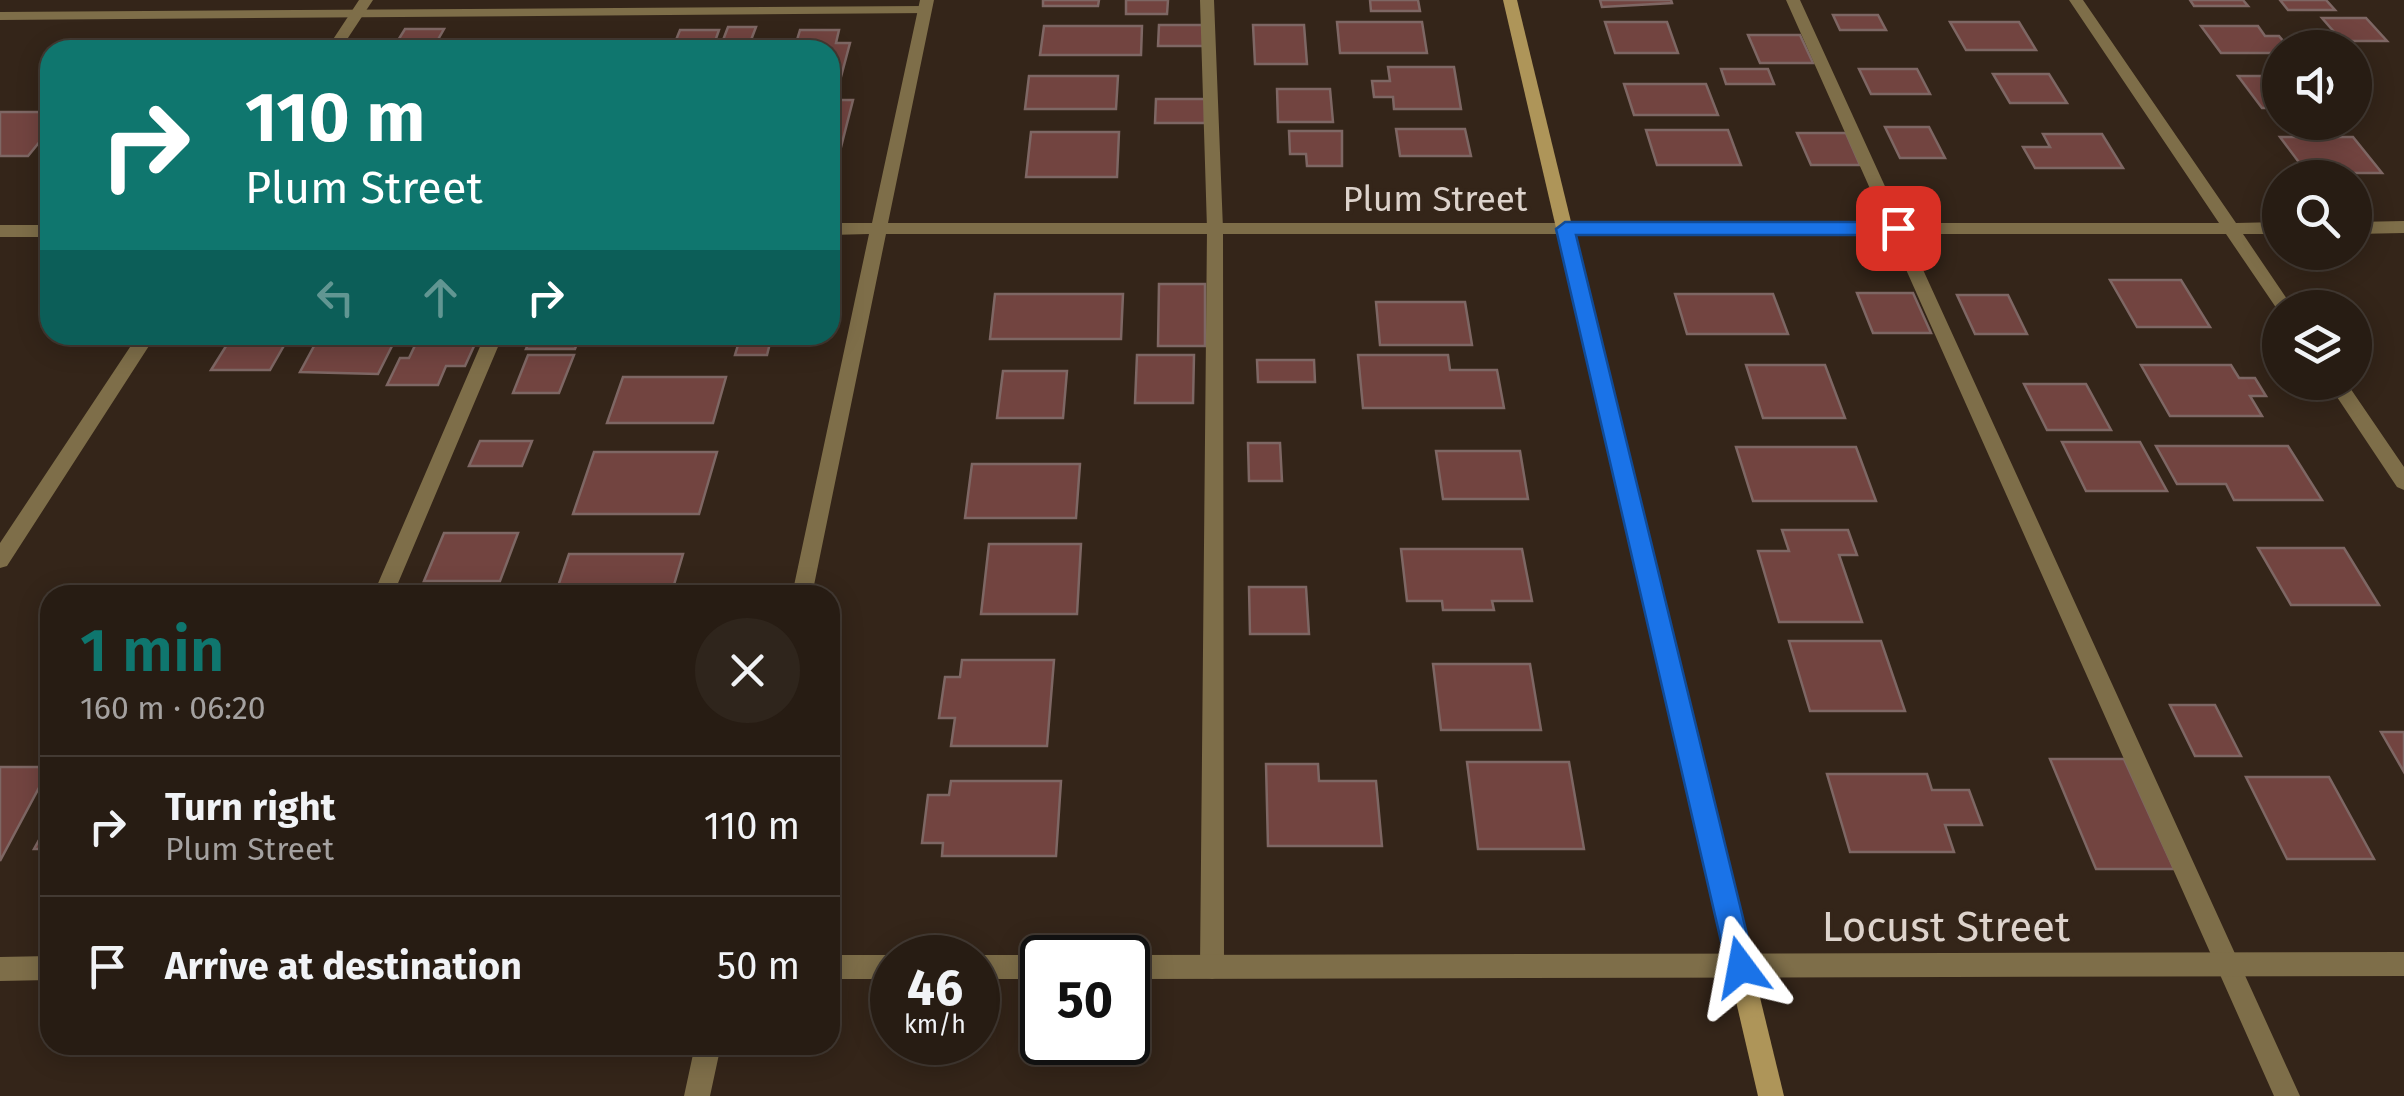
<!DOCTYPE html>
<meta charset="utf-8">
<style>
:root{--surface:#271c13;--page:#2f251c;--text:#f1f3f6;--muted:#a4a1a0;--line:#433a33;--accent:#0f766e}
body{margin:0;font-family:"Fira Sans",sans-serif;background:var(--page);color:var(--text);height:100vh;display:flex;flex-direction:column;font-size:38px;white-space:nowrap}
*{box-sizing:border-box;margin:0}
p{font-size:32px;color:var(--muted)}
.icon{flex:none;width:55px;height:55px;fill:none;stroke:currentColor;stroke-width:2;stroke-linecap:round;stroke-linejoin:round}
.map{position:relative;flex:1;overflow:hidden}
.sheet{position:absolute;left:40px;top:585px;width:800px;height:470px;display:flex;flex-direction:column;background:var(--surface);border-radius:30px;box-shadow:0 5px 25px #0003,0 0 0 2px var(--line)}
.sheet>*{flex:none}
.hud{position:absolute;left:40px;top:40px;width:800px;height:305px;border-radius:30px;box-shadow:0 5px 25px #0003,0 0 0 2px var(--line);background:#0f766e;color:#fff;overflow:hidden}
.fabs{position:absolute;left:2262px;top:30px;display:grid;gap:20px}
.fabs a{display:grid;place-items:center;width:110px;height:110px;border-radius:50%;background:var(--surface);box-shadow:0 5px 25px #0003,0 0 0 2px var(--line);font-size:50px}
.speed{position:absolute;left:870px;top:935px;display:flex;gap:20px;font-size:50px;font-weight:700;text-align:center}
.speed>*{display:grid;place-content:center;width:130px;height:130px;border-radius:50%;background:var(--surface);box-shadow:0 5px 25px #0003,0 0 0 2px var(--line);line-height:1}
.speed small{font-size:25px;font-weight:400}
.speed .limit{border:5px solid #111;border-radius:15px;background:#fff;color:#111}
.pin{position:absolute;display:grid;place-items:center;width:85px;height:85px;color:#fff;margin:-42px;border-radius:20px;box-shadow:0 5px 15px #0006}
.me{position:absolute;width:110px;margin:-55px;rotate:347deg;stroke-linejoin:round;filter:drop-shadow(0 0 8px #0008)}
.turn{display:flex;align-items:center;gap:35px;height:210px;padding:0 40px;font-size:45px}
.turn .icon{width:130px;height:130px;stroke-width:2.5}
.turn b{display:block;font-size:70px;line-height:85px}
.lanes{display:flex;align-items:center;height:95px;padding:0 40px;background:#0003;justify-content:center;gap:50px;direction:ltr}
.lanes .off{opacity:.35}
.round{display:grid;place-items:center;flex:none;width:105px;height:105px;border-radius:52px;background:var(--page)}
.overview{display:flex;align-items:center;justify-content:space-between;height:170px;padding:0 40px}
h1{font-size:60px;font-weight:600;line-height:75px;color:var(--accent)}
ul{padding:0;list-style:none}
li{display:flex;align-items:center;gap:30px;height:140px;padding:0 40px;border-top:2px solid var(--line)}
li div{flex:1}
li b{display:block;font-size:38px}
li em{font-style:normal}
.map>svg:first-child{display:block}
.building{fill:#724440;stroke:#7e6764;stroke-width:2.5}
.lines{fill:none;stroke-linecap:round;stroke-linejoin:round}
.lane{fill:#7e6e49;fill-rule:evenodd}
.street{fill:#7e6e49;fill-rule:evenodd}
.secondary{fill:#ae9559;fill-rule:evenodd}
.route{fill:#1a73e8;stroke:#114b97;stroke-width:2.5}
.labels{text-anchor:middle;stroke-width:8;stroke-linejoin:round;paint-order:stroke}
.street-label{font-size:35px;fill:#ddd3cc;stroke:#342519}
.near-street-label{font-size:42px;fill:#ddd3cc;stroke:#342519}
</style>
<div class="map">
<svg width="2404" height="1096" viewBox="0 0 2404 1096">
<rect width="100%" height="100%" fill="#342519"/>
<path class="building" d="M1043,0H1099L1098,6H1043Z
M1126,0H1168L1167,14H1126Z
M1370,0H1418L1420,11H1371Z
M1600,0H1671L1672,3L1602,7Z
M2190,0H2243L2248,6H2194Z
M2280,0H2326L2335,10H2288Z
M1833,15H1878L1886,30H1840Z
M2322,18H2366L2387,41H2342Z
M1337,22H1422L1427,53H1340Z
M1605,22H1667L1678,53H1615Z
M1950,22H2019L2036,50H1966Z
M1159,25H1205V46H1158Z
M1253,25H1304L1307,64H1255Z
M1044,26H1142L1141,55H1040Z
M2201,26H2258L2265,36H2279L2289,48H2280V53H2221Z
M728,27H756L748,48H720Z
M405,29H444L432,50H392Z
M680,30H719L712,50H672Z
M800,30H839L836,43H850L838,88H830V50H794Z
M1748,35H1800L1813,63H1760Z
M1388,67H1454L1461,109H1394L1393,97H1374L1372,81H1390Z
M1721,69H1768L1774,84H1726Z
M1859,69H1917L1930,94H1871Z
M1993,74H2049L2067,103H2010Z
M1029,76H1118L1116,109H1025Z
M2238,76H2280V108H2262Z
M1624,84H1706L1718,115H1634Z
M1277,89H1330L1333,122H1278Z
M1156,99H1205V123H1155Z
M830,100H853L839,155H830Z
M0,112H50V129L28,156H0Z
M1885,127H1929L1945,158H1900Z
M1396,129H1465L1471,156H1400Z
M1646,130H1728L1741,165H1657Z
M1289,131H1342V166H1307L1306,154H1290Z
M1031,132H1119L1117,177H1026Z
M1797,133H1846L1860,165H1811Z
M2043,134H2102L2123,168H2035L2023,147H2050Z
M2280,137H2353L2382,173H2307Z
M2110,280H2181L2210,327H2137Z
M1159,284H1205V346H1158Z
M1857,293H1913L1931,333H1873Z
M995,294H1123L1121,339H990Z
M1675,294H1773L1788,334H1687Z
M1957,295H2008L2027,334H1975Z
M1376,302H1465L1472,345H1380Z
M233,335H290L270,370H211Z
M320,335H379L376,340H395L378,374L300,372Z
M420,335H479L465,366H446L438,385H387L400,358H409Z
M532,335H580L575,349H526Z
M741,335H772L767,355H735Z
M528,355H574L559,393H513Z
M1137,355H1194L1193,403H1135Z
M1358,355H1448L1450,370H1497L1504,408H1363Z
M1257,360H1314L1315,382H1258Z
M1746,365H1825L1845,418H1763Z
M2141,365H2231L2239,378H2255L2266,396H2250L2262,416H2170Z
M1003,371H1067L1063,418H997Z
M623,377H726L713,423H607Z
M2024,384H2086L2111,430H2047Z
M480,441H532L522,466H469Z
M2062,442H2140L2167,491H2086Z
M1248,443H1280L1282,481H1249Z
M2156,446H2288L2322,500H2234L2226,484H2177Z
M1736,447H1856L1876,501H1753Z
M1436,451H1520L1528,499H1443Z
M594,452H717L699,514H573Z
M972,464H1080L1076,518H965Z
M1782,530H1848L1857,555H1839L1862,622H1779L1758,551H1789Z
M444,533H518L500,581H424Z
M989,544H1081L1077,614H981Z
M2258,548H2344L2379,605H2291Z
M1401,549H1522L1532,601H1492L1494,610H1443L1442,601H1407Z
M569,554H683L671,595L556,592Z
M1249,587H1306L1309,634H1250Z
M1789,641H1881L1905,711H1810Z
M962,660H1054L1047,746H951L955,718H939L945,677H960Z
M1433,664H1530L1541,730H1441Z
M2170,705H2215L2241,756H2195Z
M2381,732H2404V772Z
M2050,759H2124L2174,869H2096Z
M1467,762H1569L1584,849H1478Z
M1266,764H1318L1319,781H1376L1382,846H1268Z
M0,767H50L0,861Z
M1827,774H1927L1932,790H1969L1982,825H1945L1954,852H1850Z
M2246,777H2329L2374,859H2287Z
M951,781H1061L1056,856H942L943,843H922L928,795H949Z
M50,820V849H34Z"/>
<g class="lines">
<path class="lane" d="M1200,0H1214L1223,229L1224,967L1221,976L1212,979L1203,976L1200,967L1207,229Z
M1786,0H1800L2300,1096H2274Z
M925,6L930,7V13L0,20V12Z
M485,335H503L393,595H373Z"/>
<path class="street" d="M359,0H373L340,50H326Z
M920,0H934L888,223H2219L2069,0H2083L2236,223L2280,222V234H2243L2293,308H2280L2279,312L2226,234H886L812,595H792L869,234L830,235V223H872Z
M2404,221V233L2355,234V222Z
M0,225H50V237H0Z
M138,335H156L7,566L0,568V543Z
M2327,382H2346L2404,467V490L2397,487Z
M2404,952V976L1128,979V958H1121L1128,955Z
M830,955H892L899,958H892V979H830Z
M978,955H1042L1049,958H1042V979H978V958H971Z
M50,956V980L0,981V957Z
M695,1045H721L710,1096H684Z"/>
<path class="secondary" d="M1503,0H1517L1784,1096H1758Z"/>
</g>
<path class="route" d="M1565,222H1898L1907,228L1898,235H1576L1755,967L1751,977L1741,981L1731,977L1727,967L1556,229Z"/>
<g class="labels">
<g class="street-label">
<text x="1435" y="211">Plum Street</text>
</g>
<g class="near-street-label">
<text x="1946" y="941">Locust Street</text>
</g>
</g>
</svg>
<div class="fabs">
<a><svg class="icon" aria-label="sound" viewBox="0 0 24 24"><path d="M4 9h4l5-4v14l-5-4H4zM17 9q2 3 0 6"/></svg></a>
<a><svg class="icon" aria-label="search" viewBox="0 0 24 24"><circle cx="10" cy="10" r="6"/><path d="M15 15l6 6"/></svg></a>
<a><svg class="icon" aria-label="layers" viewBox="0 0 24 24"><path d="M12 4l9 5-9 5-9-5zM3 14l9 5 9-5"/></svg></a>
</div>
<div class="speed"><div>46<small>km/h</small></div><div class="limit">50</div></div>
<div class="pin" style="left:1898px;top:228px;background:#d93025"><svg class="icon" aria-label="arrive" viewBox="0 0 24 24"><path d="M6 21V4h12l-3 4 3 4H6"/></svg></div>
<svg class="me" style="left:1741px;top:967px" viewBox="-20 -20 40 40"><path d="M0-17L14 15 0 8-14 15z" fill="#1a73e8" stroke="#fff" stroke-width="4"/></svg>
<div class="hud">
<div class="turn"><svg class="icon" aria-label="right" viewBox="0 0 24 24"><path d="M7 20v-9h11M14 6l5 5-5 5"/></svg><div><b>110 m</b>Plum Street</div></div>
<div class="lanes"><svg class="icon off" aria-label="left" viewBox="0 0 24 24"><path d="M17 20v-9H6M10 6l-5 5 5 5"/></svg><svg class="icon off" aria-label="ahead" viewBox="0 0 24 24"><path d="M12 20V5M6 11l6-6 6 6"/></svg><svg class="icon" aria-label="right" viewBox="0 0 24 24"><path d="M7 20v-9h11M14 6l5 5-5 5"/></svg></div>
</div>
<section class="sheet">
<div class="overview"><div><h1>1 min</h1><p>160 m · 06:20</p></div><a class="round"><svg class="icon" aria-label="close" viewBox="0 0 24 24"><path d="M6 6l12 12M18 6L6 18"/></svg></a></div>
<ul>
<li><svg class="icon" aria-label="right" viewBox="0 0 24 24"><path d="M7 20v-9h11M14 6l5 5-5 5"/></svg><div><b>Turn right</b><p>Plum Street</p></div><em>110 m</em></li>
<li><svg class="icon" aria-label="arrive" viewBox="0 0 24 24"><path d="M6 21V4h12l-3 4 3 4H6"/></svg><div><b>Arrive at destination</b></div><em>50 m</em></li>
</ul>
</section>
</div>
